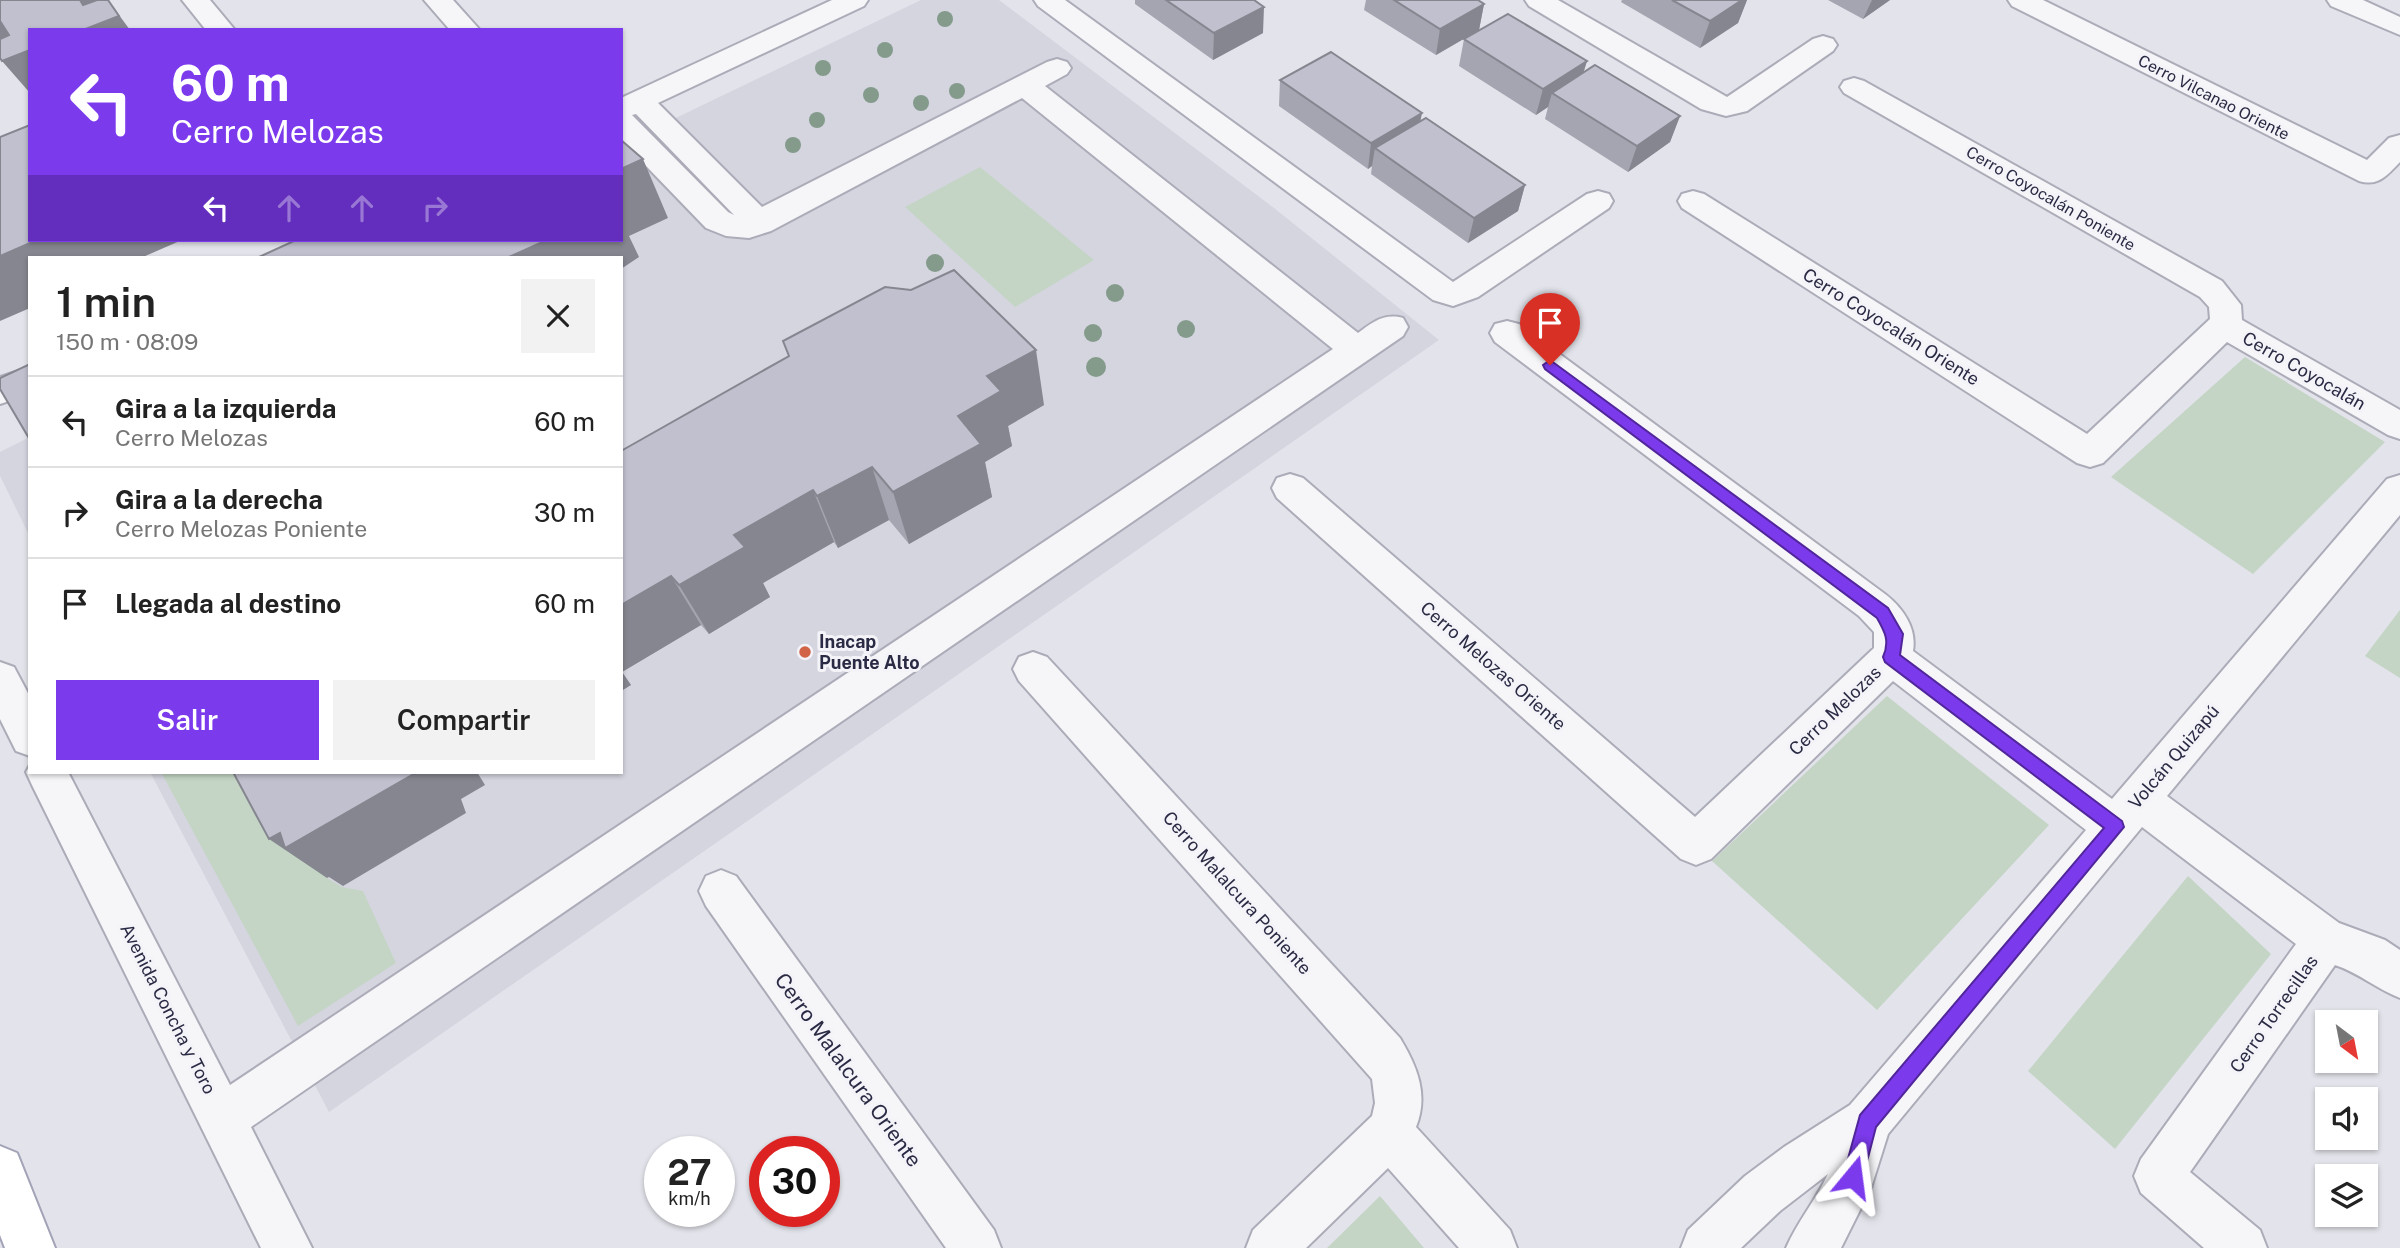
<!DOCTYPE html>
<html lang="es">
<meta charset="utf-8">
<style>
:root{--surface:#fff;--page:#f2f2f2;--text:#222;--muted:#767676;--line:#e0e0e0;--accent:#7c3aed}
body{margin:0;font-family:"Public Sans",sans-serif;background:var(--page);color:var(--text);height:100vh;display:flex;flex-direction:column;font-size:26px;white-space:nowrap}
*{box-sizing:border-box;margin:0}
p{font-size:23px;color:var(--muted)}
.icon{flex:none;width:38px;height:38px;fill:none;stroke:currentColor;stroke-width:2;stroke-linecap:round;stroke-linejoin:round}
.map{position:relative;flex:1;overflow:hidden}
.side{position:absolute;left:28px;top:256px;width:595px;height:518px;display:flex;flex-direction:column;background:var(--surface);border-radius:0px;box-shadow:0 2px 5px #0004}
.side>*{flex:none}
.hud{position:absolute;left:28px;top:28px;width:595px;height:214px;border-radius:0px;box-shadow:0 2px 5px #0004;background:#7c3aed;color:#fff;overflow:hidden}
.needle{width:46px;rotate:148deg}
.buttons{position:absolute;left:2315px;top:1010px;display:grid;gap:14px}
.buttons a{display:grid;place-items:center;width:63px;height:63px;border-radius:0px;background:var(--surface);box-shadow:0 2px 5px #0004;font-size:35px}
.speed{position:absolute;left:644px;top:1136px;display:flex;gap:14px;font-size:35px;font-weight:700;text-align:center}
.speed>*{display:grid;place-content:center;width:91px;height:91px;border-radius:50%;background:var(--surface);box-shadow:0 2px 5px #0004;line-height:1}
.speed small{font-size:18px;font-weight:400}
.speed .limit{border:10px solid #d22;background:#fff;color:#111}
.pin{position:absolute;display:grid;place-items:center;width:60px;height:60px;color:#fff;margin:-72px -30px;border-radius:50% 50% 50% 0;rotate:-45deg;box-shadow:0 0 7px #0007}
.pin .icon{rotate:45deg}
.me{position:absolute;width:77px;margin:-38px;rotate:16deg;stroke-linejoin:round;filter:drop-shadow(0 0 5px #0008)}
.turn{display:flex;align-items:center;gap:24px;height:147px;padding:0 28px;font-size:32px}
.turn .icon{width:91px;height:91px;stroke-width:2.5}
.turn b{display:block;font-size:49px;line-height:60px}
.lanes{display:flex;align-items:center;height:66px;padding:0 28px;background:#0003;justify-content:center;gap:35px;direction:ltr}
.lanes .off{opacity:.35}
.round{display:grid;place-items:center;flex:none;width:74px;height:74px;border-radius:0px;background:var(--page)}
.overview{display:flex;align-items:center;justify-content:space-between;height:119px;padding:0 28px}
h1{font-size:42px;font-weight:600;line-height:52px}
.cta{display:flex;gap:14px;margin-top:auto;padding:14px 28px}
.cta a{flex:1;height:80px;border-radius:0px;background:var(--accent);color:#fff;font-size:28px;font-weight:600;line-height:80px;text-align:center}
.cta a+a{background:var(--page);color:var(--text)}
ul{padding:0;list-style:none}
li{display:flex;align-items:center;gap:21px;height:91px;padding:0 28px;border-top:2px solid var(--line)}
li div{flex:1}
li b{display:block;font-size:26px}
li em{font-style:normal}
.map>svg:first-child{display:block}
.built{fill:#d5d5e0}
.green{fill:#c4d5c5}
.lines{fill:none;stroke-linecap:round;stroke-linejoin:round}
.minor-casing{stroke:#acacb9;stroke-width:4}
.major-casing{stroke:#a2a3b7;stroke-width:4}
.minor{fill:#f6f6f9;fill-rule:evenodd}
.major{fill:#fff;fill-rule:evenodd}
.tree{fill:#849b8c}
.wall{fill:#a5a5b1}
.shaded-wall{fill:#868690}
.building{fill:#c0c0ce;stroke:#868690;stroke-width:2}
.route{fill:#7c3aed;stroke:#51269a;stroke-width:2}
.poi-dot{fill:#d16347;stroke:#f3f3f8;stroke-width:2.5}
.labels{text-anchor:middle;stroke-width:6;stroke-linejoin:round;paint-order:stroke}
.far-street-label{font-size:16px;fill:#2a2a44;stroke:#f3f3f8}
.street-label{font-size:18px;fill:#2a2a44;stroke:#f3f3f8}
.poi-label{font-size:18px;font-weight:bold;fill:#2a2a44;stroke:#f3f3f8;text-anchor:start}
.near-street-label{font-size:21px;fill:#2a2a44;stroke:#f3f3f8}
</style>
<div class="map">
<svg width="2400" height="1248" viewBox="0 0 2400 1248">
<rect width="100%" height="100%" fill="#e3e3eb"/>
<path class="built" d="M921,0H999L1274,208L1439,340L329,1112L150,772H621V240L632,139Z
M30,437V537L0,476V452Z"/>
<path class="green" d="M980,167L1094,260L1015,307L905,207Z
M2245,357L2385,442L2253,574L2111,477Z
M2400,610V678L2365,656Z
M1887,696L2049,825L1877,1010L1712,861Z
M161,772H270L327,878L342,887L363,891L396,963L298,1026Z
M2188,876L2271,954L2115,1149L2028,1071Z
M1380,1196L1424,1248H1327Z"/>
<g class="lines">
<defs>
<path id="minor" d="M182,0H210L235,30H206Z
M424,0H453L480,30H450Z
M832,0H868L864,6L658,103L762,207L1047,62L1057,59L1067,62L1071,68L1067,74L1045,86L1358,333C1373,322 1384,313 1403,318L1408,327L1403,336L251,1127L312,1248H261L32,785L26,772L30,765V772H68L230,1085L1333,349L1022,98L771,231L749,238L726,236L706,228L621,140V98ZM636,114L734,215L728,212L632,115Z
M1034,0H1065L1453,282L1587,194L1598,191L1609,194L1613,201L1609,208L1478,297L1453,306L1433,300L1038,6Z
M1525,0H1558L1727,97L1813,39L1823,36L1833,39L1837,45L1833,51L1747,111L1726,116L1701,109L1529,6Z
M2008,0H2043L2367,160L2389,138L2400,135V162C2387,175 2379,187 2359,181L2012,6Z
M2327,0H2363L2400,17V35L2331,6Z
M1854,78L1864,81L2222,281L2241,305L2242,320L2400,410V439L2388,435L2227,342L2103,463L2090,467L2077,463L1682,208L1678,201L1682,194L1693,191L1704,194L2087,434L2210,319L2209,307L2200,297L1844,93L1840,87L1844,81Z
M1507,321L1519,324L1885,594C1903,608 1917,628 1913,651L2112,799L2387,479L2400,475V515L2167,796L2339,923L2385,940L2400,950V998C2377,989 2359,973 2335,965L2190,1172L2260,1230L2267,1248H2204L2141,1193L2134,1176L2141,1159L2296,944L2142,827L1888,1134L1871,1188L1841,1248H1786C1797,1222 1816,1200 1828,1174L1780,1211L1741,1248H1681L1688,1230L1745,1176L1784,1147L1850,1105L2086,830L1893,681L1711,859L1696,865L1681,859L1277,498L1272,488L1277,478L1290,474L1303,478L1695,817L1874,648V632L1859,616L1495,342L1490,333L1495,324Z
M30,367V394L0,404V377Z
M1033,652L1047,657L1400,1038C1417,1066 1429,1095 1416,1127L1510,1230L1517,1248H1459L1388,1168L1306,1248H1246L1253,1230L1372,1116L1375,1103L1372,1079L1019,681L1013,669L1019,657Z
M0,662L14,667L30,697V756L16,751L0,719Z
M721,870L736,876L994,1230L1001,1248H946L706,906L699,891L706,876Z"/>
<path id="major" d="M0,1146L17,1153L55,1248H5L0,1235Z"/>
</defs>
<use href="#minor" class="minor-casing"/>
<use href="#major" class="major-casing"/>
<use href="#minor" class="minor"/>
<use href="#major" class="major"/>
</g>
<g class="tree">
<circle cx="945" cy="19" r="8"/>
<circle cx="885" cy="50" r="8"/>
<circle cx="823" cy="68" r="8"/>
<circle cx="957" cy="91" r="8"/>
<circle cx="871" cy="95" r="8"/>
<circle cx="921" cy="103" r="8"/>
<circle cx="817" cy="120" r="8"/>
<circle cx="793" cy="145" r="8"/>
<circle cx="935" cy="263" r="9"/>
<circle cx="1115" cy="293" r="9"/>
<circle cx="1186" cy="329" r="9"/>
<circle cx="1093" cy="333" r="9"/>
<circle cx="1096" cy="367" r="10"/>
</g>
<path class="wall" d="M1135,0H1254L1263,33L1213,60L1135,4Z
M1366,0H1478L1484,4L1479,30L1436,55L1364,10Z
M1622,0H1747L1738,23L1700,48L1621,2Z
M1828,0H1890L1863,19Z
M1464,39L1587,61L1583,73L1680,116L1670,142L1628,172L1545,119L1548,107L1536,115L1459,66Z
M1280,80L1420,121L1525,185L1518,211L1468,243L1371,174L1372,166L1368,169L1279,106Z
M1044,405L1008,426L1012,446L985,462L992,497L909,544L889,520L838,548L834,542L763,583L770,597L709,634L701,625L622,672L631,685L621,691V451Z"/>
<path class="shaded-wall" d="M77,0H108L130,30H83Z
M1742,0H1747L1738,23L1700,48L1710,21Z
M1872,0H1890L1863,19Z
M1484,4L1479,30L1436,55L1440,29Z
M1264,7L1263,33L1213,60L1214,33Z
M0,21L30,50V93L2,61L0,46Z
M1587,61L1579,87L1552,93L1548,107L1536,115L1543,89Z
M1422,113L1417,139L1375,148L1372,166L1368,169L1371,143Z
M1680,116L1670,142L1628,172L1637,146Z
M643,159L668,218L629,236L639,257L621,269V257H509L547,240H621V169Z
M1525,185L1518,211L1468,243L1474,218Z
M37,240H182L143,257H30V308L0,321V256Z
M1036,350L1044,405L1008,426L1012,446L985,462L992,497L909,544L893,492L958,416L987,376Z
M872,467L889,520L838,548L817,496Z
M813,490L834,542L763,583L770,597L709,634L679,585L734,535Z
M671,576L701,625L622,672L631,685L621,691V605Z
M417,772H477L485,785L461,799L466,813L343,886L329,877L327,878L269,839L280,833Z"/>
<path class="building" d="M0,0H80L83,5L97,0H108L119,16L83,30H30V50L2,61L0,58V39L9,35L0,21Z
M1166,0H1254L1264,7L1214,33Z
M1394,0H1478L1484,4L1440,29Z
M1672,0H1742L1710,21Z
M1508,14L1587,61L1543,89L1464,39Z
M1331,52L1422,113L1371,143L1280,80Z
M1595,65L1680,116L1637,146L1552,93Z
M1426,118L1525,185L1474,218L1375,148Z
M30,125V240H37L0,256V137Z
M621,140L643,159L621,169Z
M296,240H547L509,257H259Z
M954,270L1036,350L987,376L1001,391L958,416L981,444L893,492L872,467L817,496L813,490L734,535L745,547L679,585L671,576L621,605V451L789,356L783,341L885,287L911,290Z
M30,364V440L0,389V378Z
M233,772H417L285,848L280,833L269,839Z"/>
<path class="route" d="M1550,360L1888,608L1903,634L1900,655L2122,821L2124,827L1876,1127L1863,1177L1860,1184L1853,1187L1845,1184L1843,1177L1860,1115L2104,828L1885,662L1883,657C1890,641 1885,632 1877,618L1545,369L1543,365Z"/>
<circle class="poi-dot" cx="805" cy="652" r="7"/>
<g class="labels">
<g class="far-street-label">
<text transform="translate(2214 97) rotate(27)" y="6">Cerro Vilcanao Oriente</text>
<text transform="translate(2051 198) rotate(30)" y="6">Cerro Coyocalán Poniente</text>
</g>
<g class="street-label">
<text transform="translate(1891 327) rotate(32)" y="6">Cerro Coyocalán Oriente</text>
<text transform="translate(2304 371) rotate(30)" y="6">Cerro Coyocalán</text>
<text transform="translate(1493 666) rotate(41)" y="6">Cerro Melozas Oriente</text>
<text transform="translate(1835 711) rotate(-44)" y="6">Cerro Melozas</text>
<text transform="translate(2174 757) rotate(-50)" y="6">Volcán Quizapú</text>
<text transform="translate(1237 893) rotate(48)" y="6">Cerro Malalcura Poniente</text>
<text transform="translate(168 1009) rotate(63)" y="6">Avenida Concha y Toro</text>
<text transform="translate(2274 1014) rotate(-55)" y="6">Cerro Torrecillas</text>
</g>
<g class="poi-label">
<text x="819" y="648">Inacap<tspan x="819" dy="21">Puente Alto</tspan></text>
</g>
<g class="near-street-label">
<text transform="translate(848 1070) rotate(54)" y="7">Cerro Malalcura Oriente</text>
</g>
</g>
</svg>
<div class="buttons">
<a><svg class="needle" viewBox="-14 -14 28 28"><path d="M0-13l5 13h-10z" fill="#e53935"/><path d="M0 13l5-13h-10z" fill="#767676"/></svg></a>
<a><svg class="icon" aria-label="sound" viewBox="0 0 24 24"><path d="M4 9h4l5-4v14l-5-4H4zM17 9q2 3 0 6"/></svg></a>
<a><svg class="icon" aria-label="layers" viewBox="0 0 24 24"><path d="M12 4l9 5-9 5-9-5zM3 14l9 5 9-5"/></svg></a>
</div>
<div class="speed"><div>27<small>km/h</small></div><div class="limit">30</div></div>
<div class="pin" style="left:1550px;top:365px;background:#d93025"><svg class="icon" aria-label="arrive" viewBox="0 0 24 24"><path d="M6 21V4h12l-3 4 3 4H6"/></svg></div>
<svg class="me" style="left:1853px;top:1177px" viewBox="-20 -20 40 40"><path d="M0-17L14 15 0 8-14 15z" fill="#7c3aed" stroke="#fff" stroke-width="4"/></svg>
<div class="hud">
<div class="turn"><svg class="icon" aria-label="left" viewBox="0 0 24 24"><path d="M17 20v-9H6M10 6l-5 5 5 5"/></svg><div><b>60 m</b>Cerro Melozas</div></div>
<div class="lanes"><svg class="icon" aria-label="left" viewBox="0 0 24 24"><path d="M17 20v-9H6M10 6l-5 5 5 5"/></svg><svg class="icon off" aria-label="ahead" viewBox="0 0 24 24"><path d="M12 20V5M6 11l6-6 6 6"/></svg><svg class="icon off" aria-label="ahead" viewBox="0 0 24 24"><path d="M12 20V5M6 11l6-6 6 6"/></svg><svg class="icon off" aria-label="right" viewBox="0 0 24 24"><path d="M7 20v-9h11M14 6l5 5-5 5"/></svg></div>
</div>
<section class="side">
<div class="overview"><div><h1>1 min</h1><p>150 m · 08:09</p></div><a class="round"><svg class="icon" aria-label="close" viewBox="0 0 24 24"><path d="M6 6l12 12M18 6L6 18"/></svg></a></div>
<ul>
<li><svg class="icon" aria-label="left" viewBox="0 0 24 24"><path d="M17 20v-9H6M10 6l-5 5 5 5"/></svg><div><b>Gira a la izquierda</b><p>Cerro Melozas</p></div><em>60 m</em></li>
<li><svg class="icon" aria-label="right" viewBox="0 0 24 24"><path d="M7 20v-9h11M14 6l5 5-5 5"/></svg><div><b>Gira a la derecha</b><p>Cerro Melozas Poniente</p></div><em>30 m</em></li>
<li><svg class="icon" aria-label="arrive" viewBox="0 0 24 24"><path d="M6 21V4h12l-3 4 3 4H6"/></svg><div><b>Llegada al destino</b></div><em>60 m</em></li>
</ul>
<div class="cta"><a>Salir</a><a>Compartir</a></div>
</section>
</div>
